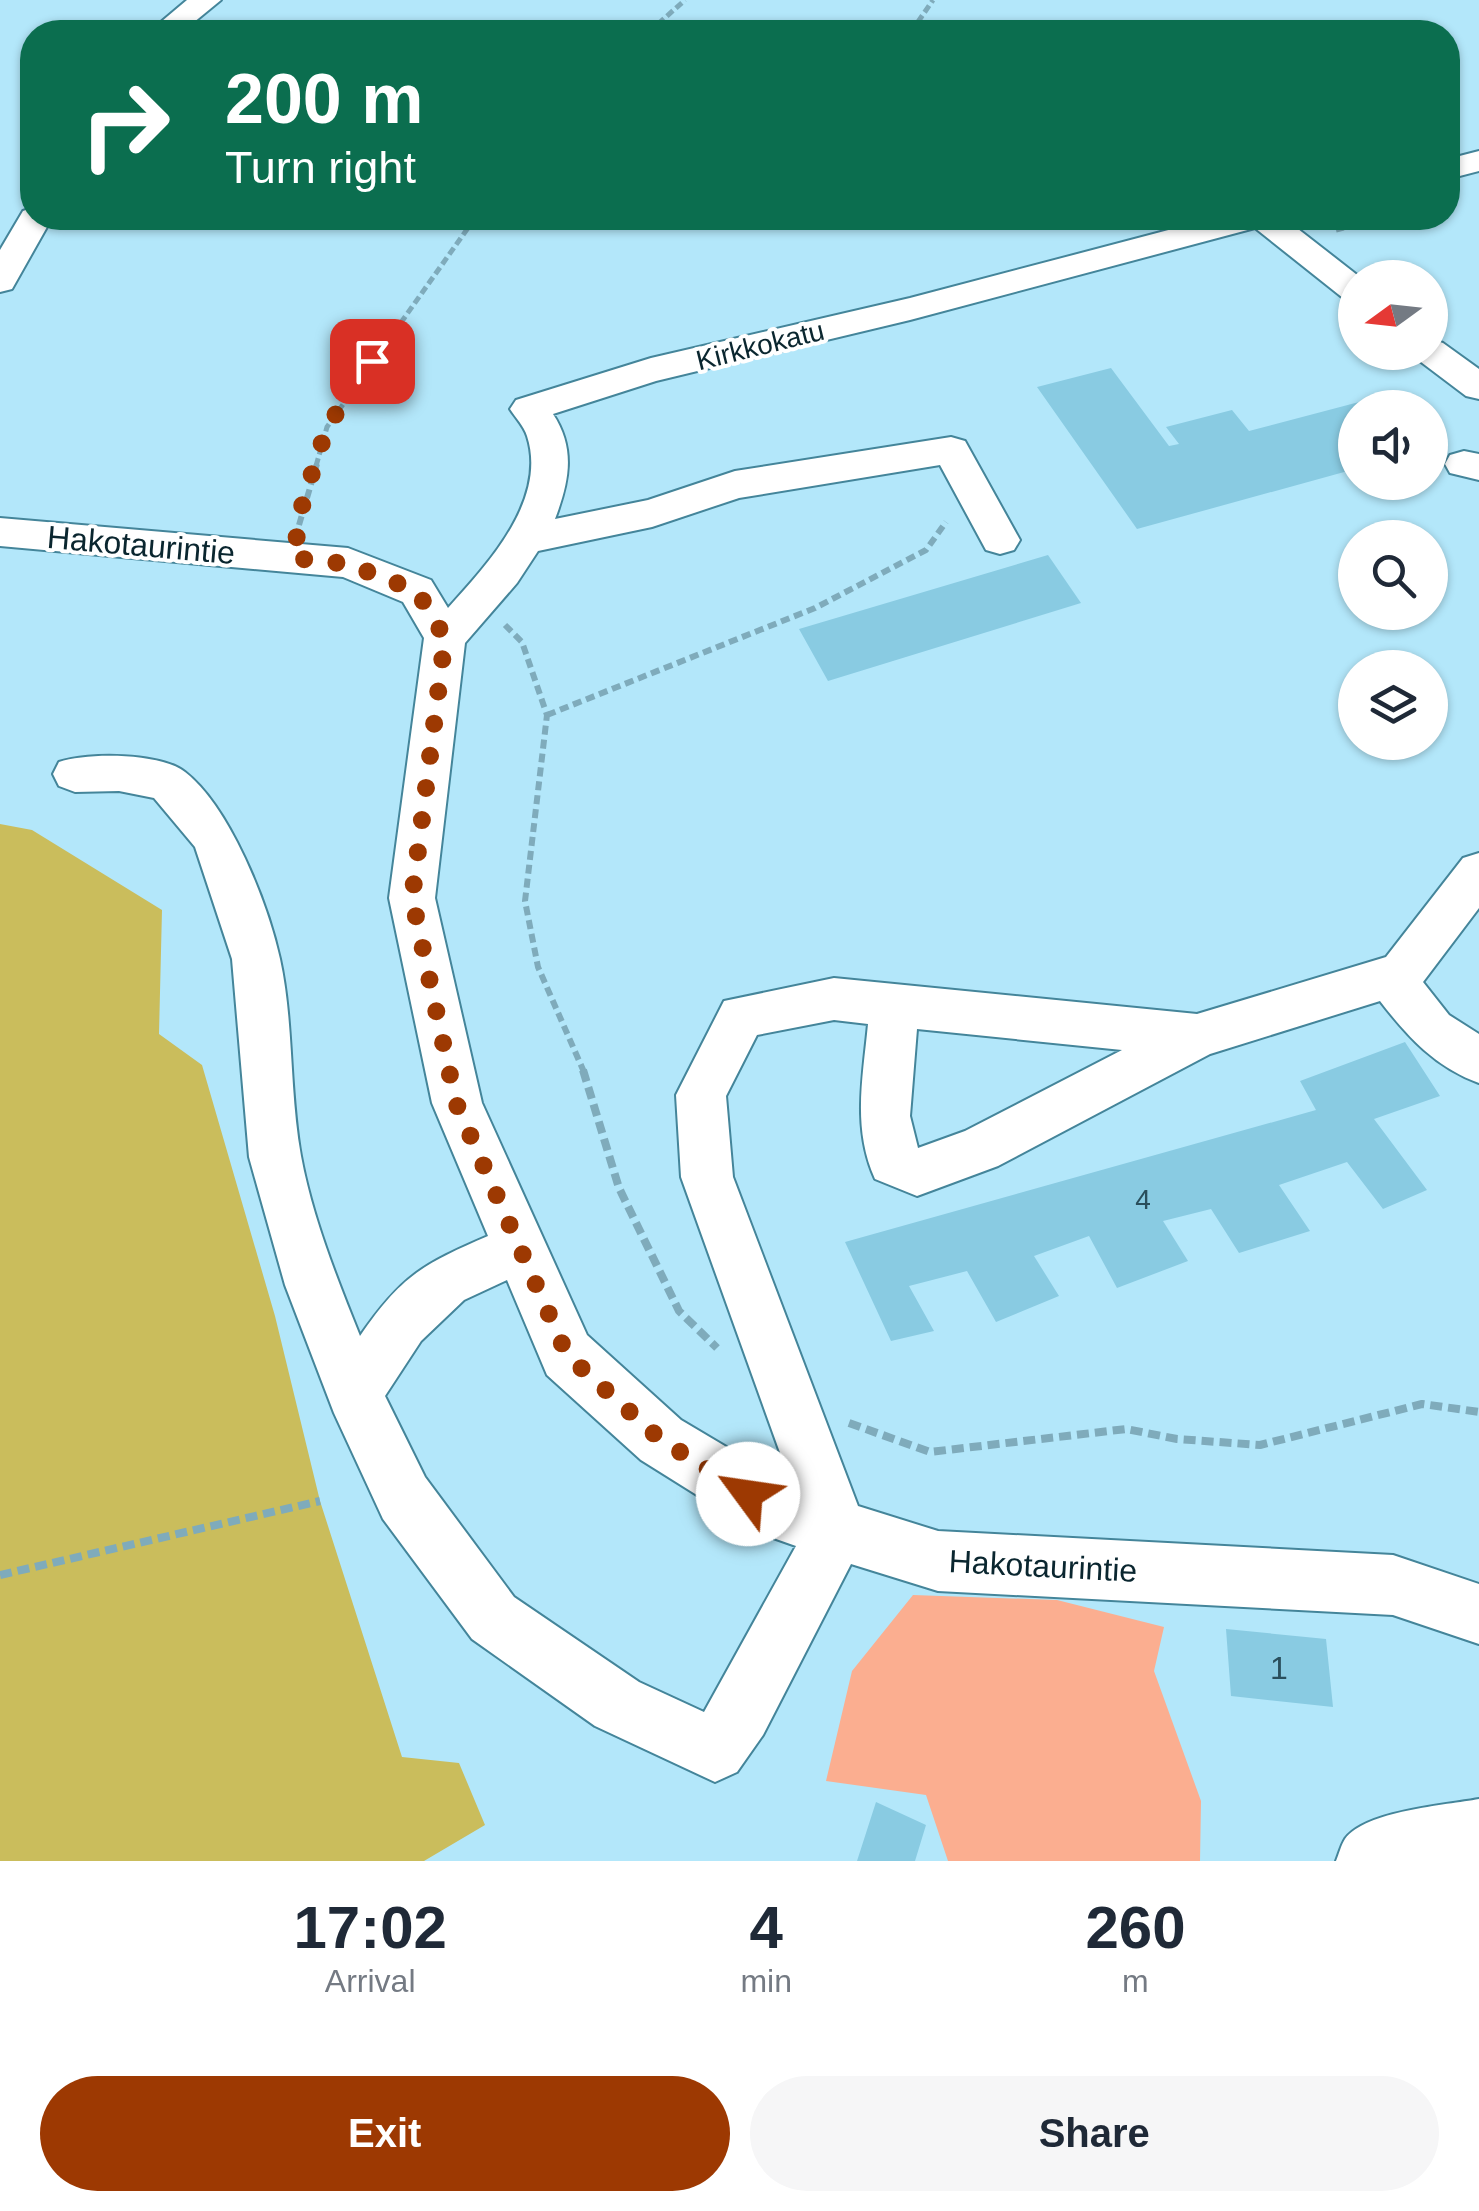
<!DOCTYPE html>
<style>
:root{--surface:#fff;--page:#f6f6f7;--text:#1f2937;--muted:#747a83;--accent:#9d3902}
body{margin:0;font-family:Arial,sans-serif;background:var(--page);color:var(--text);height:100vh;display:flex;flex-direction:column;font-size:38px;white-space:nowrap}
*{box-sizing:border-box;margin:0}
p{font-size:32px;color:var(--muted)}
.icon{flex:none;width:55px;height:55px;fill:none;stroke:currentColor;stroke-width:2;stroke-linecap:round;stroke-linejoin:round}
.map{position:relative;height:1861px;overflow:hidden}
.sheet{display:flex;flex-direction:column;background:var(--surface);flex:1}
.sheet>*{flex:none}
.banner{position:absolute;left:20px;top:20px;width:1440px;height:210px;border-radius:40px;box-shadow:0 2px 8px #0004;background:#0b6e4f;color:#fff;overflow:hidden}
.needle{width:65px;rotate:255deg}
.buttons{position:absolute;left:1338px;top:260px;display:grid;gap:20px}
.buttons a{display:grid;place-items:center;width:110px;height:110px;border-radius:50%;background:var(--surface);box-shadow:0 2px 8px #0004;font-size:50px}
.pin{position:absolute;display:grid;place-items:center;width:85px;height:85px;color:#fff;margin:-42px;border-radius:20px;box-shadow:0 5px 15px #0006}
.me{position:absolute;width:110px;margin:-55px;rotate:301deg;stroke-linejoin:round;filter:drop-shadow(0 0 8px #0008)}
.turn{display:flex;align-items:center;gap:35px;height:210px;padding:0 40px;font-size:45px}
.turn .icon{width:130px;height:130px;stroke-width:2.5}
.turn b{display:block;font-size:70px;line-height:85px}
.eta{display:flex;justify-content:space-evenly;align-items:center;height:170px;text-align:center}
.eta b{font-size:60px;font-weight:700;line-height:70px}
.primary-button{display:flex;gap:20px;margin-top:auto;padding:20px 40px}
.primary-button a{flex:1;height:115px;border-radius:60px;background:var(--accent);color:#fff;font-size:40px;font-weight:700;line-height:115px;text-align:center}
.primary-button a+a{background:var(--page);color:var(--text)}
.map>svg:first-child{display:block}
.green{fill:#fbae90}
.water{fill:#cabd5c}
.building{fill:#89cbe2}
.lines{fill:none;stroke-linecap:round;stroke-linejoin:round}
.minor-casing{stroke:#44859a;stroke-width:4}
.path-far2{stroke:#7fabbb;stroke-width:5;stroke-dasharray:8 4;stroke-linecap:butt}
.path-far1{stroke:#7fabbb;stroke-width:6;stroke-dasharray:9 5;stroke-linecap:butt}
.path{stroke:#7fabbb;stroke-width:8;stroke-dasharray:12 6;stroke-linecap:butt}
.minor{fill:#fff;fill-rule:evenodd}
.route{stroke:#9d3902;stroke-width:18;stroke-dasharray:0 32.4}
.labels{text-anchor:middle;stroke-width:8;stroke-linejoin:round;paint-order:stroke}
.far-street-label{font-size:28px;fill:#0a262f;stroke:#fff}
.number-label{font-size:28px;fill:#2a4f5c}
.street-label{font-size:32px;fill:#0a262f;stroke:#fff}
.near-number-label{font-size:32px;fill:#2a4f5c}
</style>
<div class="map">
<svg width="1479" height="1861" viewBox="0 0 1479 1861">
<rect width="100%" height="100%" fill="#b3e7fa"/>
<path class="green" d="M913,1595L1057,1600L1164,1627L1154,1671L1201,1801L1200,1861H948L926,1795L826,1781L852,1671Z"/>
<path class="water" d="M0,824L32,830L162,910L159,1034L202,1065L275,1316L320,1501L402,1757L459,1763L485,1825L424,1861H0Z"/>
<path class="building" d="M1157,22L1165,32H1109V30Z
M1111,368L1169,446L1179,444L1166,427L1232,410L1249,431L1378,397L1387,408H1355V469L1137,529L1037,387Z
M1048,555L1081,603L828,681L799,629Z
M1405,1042L1440,1096L1374,1119L1427,1190L1383,1209L1347,1162L1279,1185L1310,1231L1239,1253L1211,1209L1163,1221L1188,1261L1117,1288L1089,1236L1034,1256L1059,1296L996,1322L967,1271L909,1286L934,1331L891,1341L845,1242L1316,1110L1300,1081Z
M1226,1629L1326,1639L1333,1707L1231,1696Z
M876,1802L926,1825L915,1861H857Z"/>
<g class="lines">
<defs>
<path id="minor" d="M187,0H221L182,32H149Z
M1479,151V171L1448,179V159Z
M32,208V218H52L12,289L0,292V250L23,211Z
M1214,218H1284L1361,278H1355V301L1343,298L1255,228L910,320L656,381L553,414C576,449 569,482 555,519L648,500L735,471L951,437L965,441L1020,540L1014,550L1000,554L986,550L940,465L739,498L652,527L538,551L517,583L465,643L435,898L482,1103L587,1335L681,1420L792,1486L681,1177L676,1095L724,1001L834,978L1197,1014L1386,957L1463,858L1479,853V908L1423,982L1449,1015L1479,1034V1083C1435,1067 1408,1037 1380,1001L1210,1054L998,1166L917,1196L875,1179C852,1128 863,1077 868,1024L834,1020L757,1035L726,1096L733,1177L858,1506L938,1531L1393,1555L1479,1584V1644L1393,1615L938,1591L851,1564L763,1735L737,1772L715,1782L595,1726L472,1639L383,1519L334,1413L285,1285L249,1157L232,959L195,847L154,798L119,791L75,792L59,786L53,774L59,762C88,752 161,753 185,772C230,807 268,904 280,959C294,1023 289,1091 301,1156C312,1216 337,1279 360,1336C401,1276 423,1264 488,1236L432,1103L389,898L424,638L403,602L343,577L0,546V518L348,548L431,580L448,608C487,565 548,500 527,436C524,426 515,417 510,409L516,400L651,358L910,298ZM917,1029L1122,1050L965,1131L918,1148L910,1116ZM507,1280L547,1375L641,1460L756,1532L796,1546L704,1712L639,1682L514,1597L425,1477L385,1396L421,1341L464,1300Z
M1430,339L1443,343L1479,369V399L1466,396L1417,359L1413,352H1430Z
M1464,451L1479,454V480L1450,473L1445,464L1450,455Z
M1479,1799V1861H1336C1339,1854 1341,1845 1345,1839C1365,1811 1446,1805 1479,1799Z"/>
</defs>
<use href="#minor" class="minor-casing"/>
<path class="path-far2" d="M649,32L685,0
M911,32L933,0
M1336,230L1385,218
M316,466L327,427L475,218"/>
<path class="path-far1" d="M299,525L317,464
M505,625L522,642L547,715L525,901L538,967L584,1072
M547,715L815,608L926,550L946,522"/>
<path class="path" d="M583,1070L619,1188L679,1311L717,1348
M849,1423L930,1452L1126,1429L1177,1439L1260,1445L1422,1404L1479,1412
M0,1575L320,1501"/>
<use href="#minor" class="minor"/>
</g>
<g class="lines">
<path class="route" d="M372,361L327,427L303,501L293,558L348,564L417,591L445,638L412,898L456,1103L567,1355L661,1440L748,1494"/>
</g>
<g class="labels">
<g class="far-street-label">
<text transform="translate(760 345) rotate(-14)" y="10">Kirkkokatu</text>
</g>
<g class="number-label">
<text x="1143" y="1209">4</text>
</g>
<g class="street-label">
<text transform="translate(141 545) rotate(5)" y="11">Hakotaurintie</text>
<text transform="translate(1043 1566) rotate(3)" y="11">Hakotaurintie</text>
</g>
<g class="near-number-label">
<text x="1279" y="1679">1</text>
</g>
</g>
</svg>
<div class="buttons">
<a><svg class="needle" viewBox="-14 -14 28 28"><path d="M0-13l5 13h-10z" fill="#e53935"/><path d="M0 13l5-13h-10z" fill="#747a83"/></svg></a>
<a><svg class="icon" aria-label="sound" viewBox="0 0 24 24"><path d="M4 9h4l5-4v14l-5-4H4zM17 9q2 3 0 6"/></svg></a>
<a><svg class="icon" aria-label="search" viewBox="0 0 24 24"><circle cx="10" cy="10" r="6"/><path d="M15 15l6 6"/></svg></a>
<a><svg class="icon" aria-label="layers" viewBox="0 0 24 24"><path d="M12 4l9 5-9 5-9-5zM3 14l9 5 9-5"/></svg></a>
</div>
<div class="pin" style="left:372px;top:361px;background:#d93025"><svg class="icon" aria-label="arrive" viewBox="0 0 24 24"><path d="M6 21V4h12l-3 4 3 4H6"/></svg></div>
<svg class="me" style="left:748px;top:1494px" viewBox="-20 -20 40 40"><circle r="19" fill="#fff"/><path d="M0-13L10 11 0 6-10 11z" fill="#9d3902"/></svg>
<div class="banner">
<div class="turn"><svg class="icon" aria-label="right" viewBox="0 0 24 24"><path d="M7 20v-9h11M14 6l5 5-5 5"/></svg><div><b>200 m</b>Turn right</div></div>
</div>
</div>
<section class="sheet">
<div class="eta">
<div><b>17:02</b><p>Arrival</p></div>
<div><b>4</b><p>min</p></div>
<div><b>260</b><p>m</p></div>
</div>
<div class="primary-button"><a>Exit</a><a>Share</a></div>
</section>
